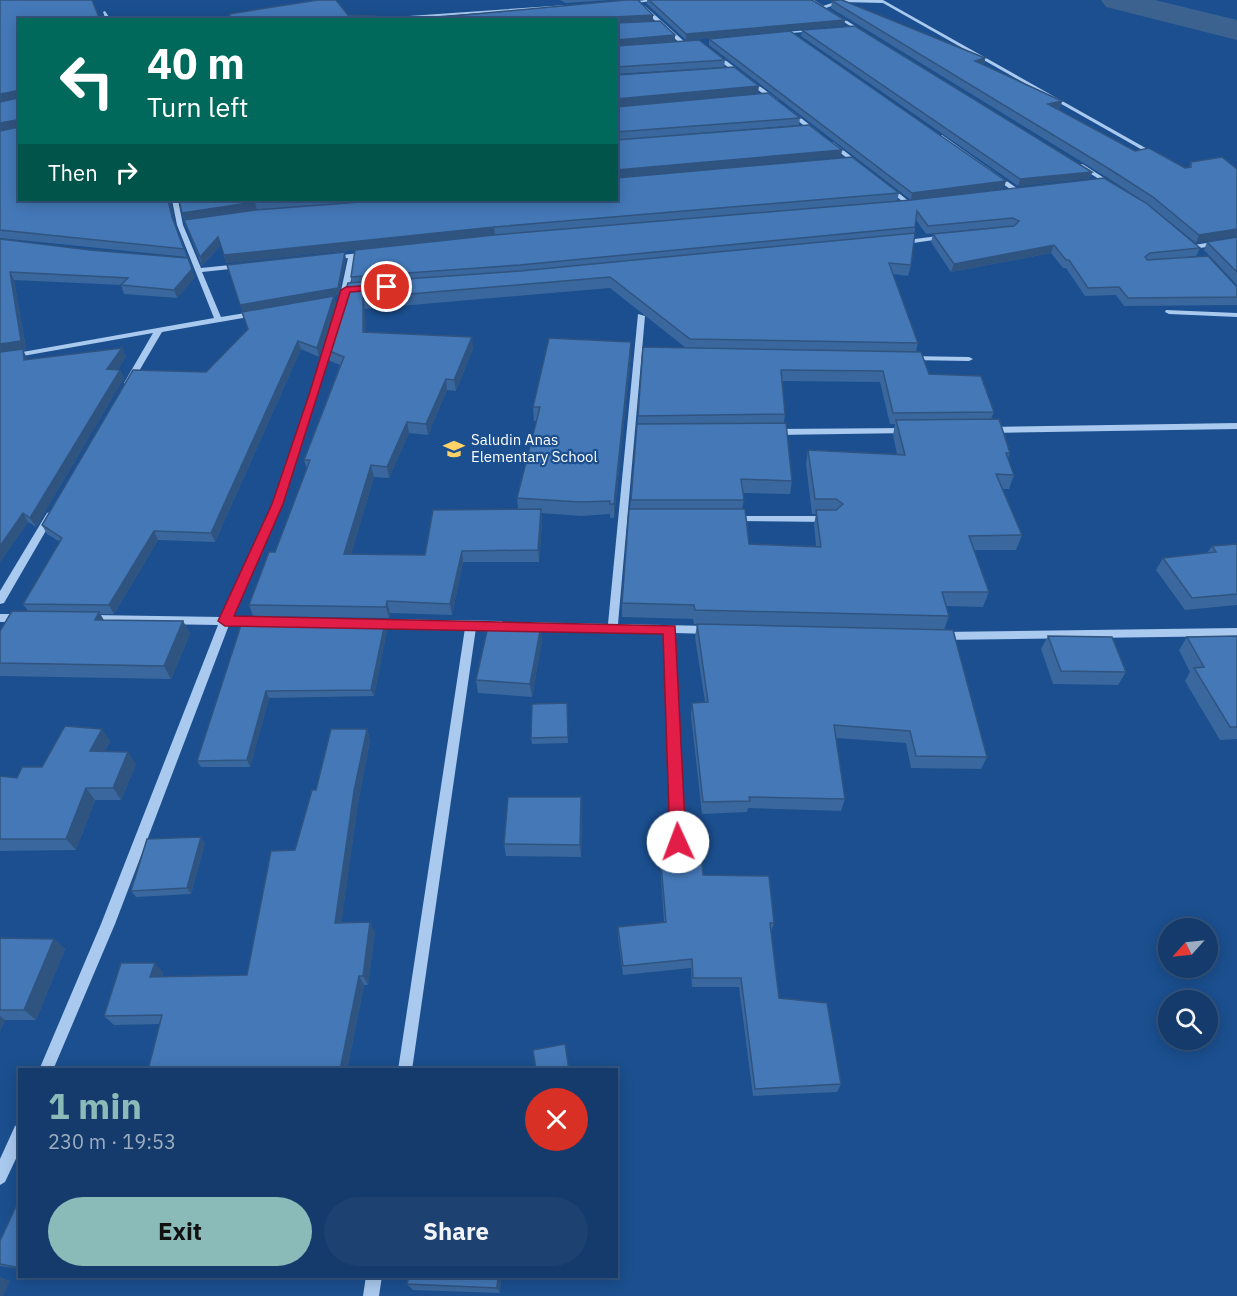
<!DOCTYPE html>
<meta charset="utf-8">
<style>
:root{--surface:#143b6b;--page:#1d4271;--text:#f1f3f6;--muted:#9dadc1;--line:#33557e;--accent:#8bbbb9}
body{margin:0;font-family:"IBM Plex Sans",sans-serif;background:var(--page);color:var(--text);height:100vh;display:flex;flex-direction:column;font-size:22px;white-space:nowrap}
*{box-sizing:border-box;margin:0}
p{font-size:20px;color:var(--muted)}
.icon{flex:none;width:33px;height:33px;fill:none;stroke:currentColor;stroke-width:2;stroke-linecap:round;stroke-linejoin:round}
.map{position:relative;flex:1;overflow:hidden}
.details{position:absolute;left:18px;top:1068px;width:600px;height:210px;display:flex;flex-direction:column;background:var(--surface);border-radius:0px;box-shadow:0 3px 15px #0003,0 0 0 2px var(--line)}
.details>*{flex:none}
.banner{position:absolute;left:18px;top:18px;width:600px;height:183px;border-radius:0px;box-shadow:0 3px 15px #0003,0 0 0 2px var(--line);background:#00695c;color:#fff;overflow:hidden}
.needle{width:39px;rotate:243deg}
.tools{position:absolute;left:1158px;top:918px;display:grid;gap:12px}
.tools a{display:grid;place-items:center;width:60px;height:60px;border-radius:50%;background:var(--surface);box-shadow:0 3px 15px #0003,0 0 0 2px var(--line);font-size:30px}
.pin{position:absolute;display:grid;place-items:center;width:51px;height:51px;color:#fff;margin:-26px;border:3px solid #fff;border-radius:50%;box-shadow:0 2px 6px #0007}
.me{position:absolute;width:66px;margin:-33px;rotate:358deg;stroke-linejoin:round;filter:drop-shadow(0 0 4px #0008)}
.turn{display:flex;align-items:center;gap:21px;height:126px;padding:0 30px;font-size:27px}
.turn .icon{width:78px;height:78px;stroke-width:2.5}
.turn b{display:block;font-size:42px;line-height:51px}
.then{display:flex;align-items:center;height:57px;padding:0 30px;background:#0003;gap:12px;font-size:22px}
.round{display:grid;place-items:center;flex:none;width:63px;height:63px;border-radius:32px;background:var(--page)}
.overview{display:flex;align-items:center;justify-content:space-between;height:102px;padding:0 30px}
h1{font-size:36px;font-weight:700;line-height:45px;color:var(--accent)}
.action{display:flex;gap:12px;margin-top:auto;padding:12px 30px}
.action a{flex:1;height:69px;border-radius:36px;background:var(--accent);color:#111;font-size:24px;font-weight:700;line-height:69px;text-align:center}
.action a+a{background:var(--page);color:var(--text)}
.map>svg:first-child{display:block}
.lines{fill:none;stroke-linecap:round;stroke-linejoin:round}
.river{fill:#3c6290;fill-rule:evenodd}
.minor{fill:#a9c9ee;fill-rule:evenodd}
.wall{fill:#3a679d;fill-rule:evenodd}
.shaded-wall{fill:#305480}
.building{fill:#4478b7;stroke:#305480;stroke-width:1.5}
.route{fill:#e11d48;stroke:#92132f;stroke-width:1.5}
.labels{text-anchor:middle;stroke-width:4.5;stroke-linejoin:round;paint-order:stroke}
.poi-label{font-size:15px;fill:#fff;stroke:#1b4f8f;text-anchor:start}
</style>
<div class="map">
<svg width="1237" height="1296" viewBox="0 0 1237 1296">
<rect width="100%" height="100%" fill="#1b4f8f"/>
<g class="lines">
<path class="river" d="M1101,0H1155L1237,20V40L1106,7Z"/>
<path class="minor" d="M645,0H660L628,4L626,3Z
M809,0H814L823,6L841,0H883L1158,155L1153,156L883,3L842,2L826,8L865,32L863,34Z
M567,5L565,7L381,20H351Z
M641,6H645L687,44V46H683L641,8Z
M105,11L111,20H106L103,12Z
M818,29L816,31L778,34L776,33Z
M712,53H716L778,100V102H774L712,55Z
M788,111H792L820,133V135H816L788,113Z
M938,135H942L1018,189V191L1003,192V190L1010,189L938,137Z
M829,142H833L861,164V166H857L829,144Z
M1082,164L1084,165L1115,185L1110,186L1080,167L1079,166Z
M886,186H890L911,203V205H907L886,188Z
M172,200H178L183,225L201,268L240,264L243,266L240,268L202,272L221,317L257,311H260V315L162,332L132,383L128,385L124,383L153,333L0,360V356L214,318L177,225Z
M946,235L949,237L948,238L899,245L896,243L899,241Z
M1237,238V242L1194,249L1191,247L1194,245Z
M369,252L372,254L371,255L355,258L346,305L339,307L338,305L348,258L333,260L330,258L333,256Z
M1166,310L1237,313V317L1169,314L1165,312Z
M638,314L645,316L618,624L709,626L714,630L709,634L675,633L684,842L682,846L678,847L674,846L672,842L665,633L523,630L518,626L523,622L608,624Z
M328,338L335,340L283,504L232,617L502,621L507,625L502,629L476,628L412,1070H398L465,628L229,625L115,924L53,1070H39L101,924L218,625L92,623L87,619L92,615L222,617L273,504Z
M907,356L969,357L973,359L969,361L910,360L906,358Z
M1237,423V429L988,433L984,430L988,427Z
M907,428L911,431L910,433L775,435L771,432L775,429Z
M50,512L55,515L4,603L0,604V591L47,513Z
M733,516H828L833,519L828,522L730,521L728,519L730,517Z
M0,614H22L27,618L22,622H0Z
M1237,628V636L940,640L935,636L940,632Z
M20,1124V1150L5,1182L0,1185V1159L15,1126Z
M366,1276H382L379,1296H363Z"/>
</g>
<path class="wall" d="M0,0L170,200L175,225L187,257L0,238Z
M560,0H610L566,3Z
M647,0H812L845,20L844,25L686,40L647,4Z
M832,1L985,58L984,65L1062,101L1060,108L1057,109L1135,151L1185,168L1189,167L1191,162L1237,169L1196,243L1149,205L1108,178L831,8Z
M653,15V21L675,41L725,60L724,67L616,74V20Z
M802,30L1092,172L1090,178L1018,186L801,36Z
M709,39L1004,188L911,200L709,45Z
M616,107L800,118L799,125L616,140Z
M899,193L897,201L495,235L226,263L221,245L202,266L187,228L182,213L179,200H387Z
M911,200L1200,248L1196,256L1179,258L1237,287V305L1124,306L1116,295L1085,296L1066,268H1063L1051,253L951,272L931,242L933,234L1012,226H1011L926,234L916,220L911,265L908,276L893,274L918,343L916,351L929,374L994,412L991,419L1010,453L1008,458L1014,475L1009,489H1002L1022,535L1016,550H974L989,592L983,607L946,606L949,616L944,630L987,757L981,769L911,768L906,743L836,738L845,799L841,811L748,808L747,812L702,814L691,715L692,703L705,702L695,637L697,624H694L693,619L622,617V603L630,509L638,416L686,348L610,288L365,309V332L473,348L456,391L447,390L428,435L409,433L389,478L374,477L351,554L425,555L518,509L517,498L537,421H534L533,407L631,355L614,518H610V514L581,516L541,513L542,521L539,562H463L452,615L390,613L389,618L253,616L249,605L275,552L307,469L304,460L340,365L330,361L327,350L352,283L351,277ZM782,381L880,382L890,424H895L893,435L897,454L808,450L806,464L812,514H816L814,524L816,546L749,544L742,509L744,500L743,493L790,494L792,481L784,423L785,414Z
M1237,237V285L1204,250L1207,242Z
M0,239L195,277L177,298L124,294L121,285L14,280L26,349L23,350L27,360L122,348L126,357L117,370H120L124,378L36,527L28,522L0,562Z
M334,296L336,305L319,357L301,349L215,542L158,540L114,614H100L104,620L183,621L190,634L171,679L0,676V631L28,611L23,604L60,542L47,534L42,525L206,372Z
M1237,544V605L1185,610L1156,570L1163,558L1207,553L1212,546Z
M242,622L385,623L387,630L374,696L269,698L250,767H201L197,761Z
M1048,636L1126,672L1118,685L1053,684L1041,649Z
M1237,636V739L1220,740L1185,681L1190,672L1179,650L1187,637Z
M542,640L532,697L478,693L476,680Z
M567,703L568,743L532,744L531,738Z
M367,729L370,740L358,803L341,923L375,932L368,985H364L347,1070H148L160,1024L114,1025L104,1016L163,972L162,977L247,975L295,850L316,790Z
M110,741L105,751L136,764L121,800H95L76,850L0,851V776L17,778L42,767Z
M582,810L581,857L506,856L504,844Z
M205,843L191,894L136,897L131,891Z
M660,852L703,875L774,923L771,932L779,998L841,1084L837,1092L753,1096L739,987H692L691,968L623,975L618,937V927L664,922L660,862Z
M0,938L54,939L65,949L36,1020H5L0,1031Z
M20,1202V1269L0,1266V1241Z
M501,1276L500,1293L413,1290L407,1284Z"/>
<path class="shaded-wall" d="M653,15V21L616,24V20H615L616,17Z
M845,20L844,25L686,40V34Z
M675,35V41L616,47V40Z
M985,58L984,65L975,61Z
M759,86L758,93L616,107V99Z
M16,91L20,98L0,102V94Z
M1062,101L1060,108L1046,111L1048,104Z
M16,120L20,128L0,131V123Z
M842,150L841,157L616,178V170Z
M1092,172L1090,178L1018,186L1020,179Z
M1006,181L1004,188L911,200L912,193Z
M168,200H171H170L175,225L172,217Z
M255,202L257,210L185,220L182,213Z
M494,227L495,235L226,263L224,255Z
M1237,229V236L1196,243L1199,235Z
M218,237L221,245L202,266L200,257Z
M1054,245L1051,253L951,272L954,264Z
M345,252L346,259L339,295L242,312L240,305Z
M192,269L195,277L177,298L174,290Z
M10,272L14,280L26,349L23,350L27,358L29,369L0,354V344Z
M334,296L336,305L319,357L317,348Z
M363,298L365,309L366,343L363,332Z
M472,337L473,348L456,391L454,380Z
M298,341L301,349L215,542L211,533Z
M631,342V355L614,518V504Z
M122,348L126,357L111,378L107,369Z
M120,370L124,378L36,527L30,518Z
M446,379L447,390L428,435L426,424Z
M407,422L409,433L389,478L387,467Z
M371,465L374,477L348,565L344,554Z
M541,509L542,521L539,562L538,550Z
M23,513L28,522L0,562V546Z
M154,531L158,540L114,614L109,605Z
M462,551L463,562L452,615L450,604Z
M387,601L390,613L389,618L386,607Z
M99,612L107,626L95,620Z
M183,621L190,634L171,679L164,666Z
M385,623L387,630L374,696L371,690Z
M541,626L542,640L532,697L530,684Z
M266,691L269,698L250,767L247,760Z
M102,729L110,741L99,763L90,751Z
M367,729L370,740L358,803L340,933L335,923L354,791Z
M128,752L136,764L121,800L113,788Z
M86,788L95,800L76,850L66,839Z
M581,797L582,810L581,857L580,845Z
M201,837L205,843L191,894L187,888Z
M370,922L375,932L368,985L363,976Z
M54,939L65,949L36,1020L24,1010Z
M155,963L163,972L159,986L150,977Z
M359,976L364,985L347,1070H340Z
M0,1016L5,1020L0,1031Z
M498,1276H501L500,1293L497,1288Z
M0,1277L10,1281L3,1296H0Z"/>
<path class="building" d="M0,0H92L100,20H20V200H168L172,217L184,249L0,230V131L19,127L16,120L0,123V102L17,98L19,93L16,91L0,94Z
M318,0H336L348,15L376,16L378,20H232L229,14Z
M626,0H638L653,15L616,17L615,20H410Z
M649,0H812L845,20L686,34Z
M838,0H842L985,58L975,61L1062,101L1048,104L1135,151L1149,148L1185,168L1191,167V162L1222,157L1237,169V229L1199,235L1153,197L1111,170L832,1Z
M660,21L675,35L616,40V23Z
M855,26L1092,172L1020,179L802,30Z
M790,31L1006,181L912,193L709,39Z
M699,40L725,60L616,67V46Z
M734,67L759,86L616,99V75Z
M768,93L800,118L616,132V107Z
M809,125L842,150L616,170V140Z
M852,157L899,193L494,227L224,255L218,237L200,257L184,220L255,210L387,200H616V178Z
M1104,178L1146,203L1200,248L1150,253L1145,257L1147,260L1208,256L1237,287V297L1128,298L1119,287L1088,288L1069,260H1066L1054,245L954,264L933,234L1014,226L1019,221L1013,218L928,226L917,211L915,227L520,265L351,277L355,250L494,235L911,200Z
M179,200H285L255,202L182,213Z
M915,233L911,265L889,263L918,343L690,339L610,277L363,298V332L472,337L454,380L446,379L426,424L407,422L387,467L371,465L344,554L425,555L433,510L541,509L538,550L462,551L450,604L387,601L386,607L249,605L269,552H275L310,460H304L344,357L327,350L348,283L520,271Z
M1237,237V272L1207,242Z
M0,239L90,250L188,258L192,269L174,290L121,285L128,278L10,272L21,341L0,344Z
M345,252L338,288L240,305L227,265Z
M334,296L317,348L298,341L211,533L154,531L109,605L23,604L62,538L42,525L133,370L206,372L248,329L242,312Z
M549,338L631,342L614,504H610V501L580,502L517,498L540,407H533Z
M643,347L921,352L929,374L981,376L994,412L893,413L883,371L781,370L785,414L638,416Z
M122,348L107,369L120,370L30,518L23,513L0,546V352L23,349L24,360Z
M999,419L1010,453H1006L1014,475L996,474L1022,535L969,536L989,592H942L949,616L695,610L694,605L622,603L629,509H745L749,544L821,547L816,510H836L843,504L836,499H815L808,450L905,455L896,420Z
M786,423L792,481L741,479L744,500H631L637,424Z
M1237,544V594L1192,598L1163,558L1216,552L1212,546Z
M12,611L99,612L95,620L183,621L164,666L0,663V631Z
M242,622L385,623L371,690L266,691L247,760L197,761Z
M489,622L541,626L530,684L476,680Z
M697,624L953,630L987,757L916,756L910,731L834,725L845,799L749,797L750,801L703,802L692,703L708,702Z
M1048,636L1112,637L1126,672L1061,671Z
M1237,636V727H1230L1194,668L1204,667L1187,637Z
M567,703L568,737L531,738L532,704Z
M65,726L102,729L90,751L128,752L113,788H86L66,839H0V776L17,778L22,767H42Z
M331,729H367L354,791L335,923L370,922L363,976H359L340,1070H148L162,1015L104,1016L121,963H155L150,977L247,975L271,851L295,850L312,790H316Z
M508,797H581L580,845L504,844Z
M201,837L187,888L131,891L147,839Z
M701,851L703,875L769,876L774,923H770L779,998L827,1003L841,1084L755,1089L741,978H693L692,959L623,966L618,927L666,922L660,852Z
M0,938L54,939L24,1010H0Z
M565,1044L569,1070H536L533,1050Z
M18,1202H20V1268L0,1264V1241Z
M409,1276H498L497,1288L407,1284Z"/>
<path class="route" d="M387,284L391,287L390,289L350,292L283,504L234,616L675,626L686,842L683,847L678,849L672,847L670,842L663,634L225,626L218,621L272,504L309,395L341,290L346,287Z"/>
<defs>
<symbol id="school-bare" viewBox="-9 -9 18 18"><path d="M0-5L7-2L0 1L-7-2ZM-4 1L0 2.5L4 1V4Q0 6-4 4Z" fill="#ffd166" stroke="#1b4f8f" stroke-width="2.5" paint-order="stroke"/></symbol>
</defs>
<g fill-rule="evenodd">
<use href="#school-bare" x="439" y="434" width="30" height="30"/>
</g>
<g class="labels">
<g class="poi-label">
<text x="471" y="445">Saludin Anas<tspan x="471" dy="17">Elementary School</tspan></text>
</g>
</g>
</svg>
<div class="tools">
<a><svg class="needle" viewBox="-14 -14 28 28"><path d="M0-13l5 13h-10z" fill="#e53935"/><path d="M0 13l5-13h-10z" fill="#9dadc1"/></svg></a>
<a><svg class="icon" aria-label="search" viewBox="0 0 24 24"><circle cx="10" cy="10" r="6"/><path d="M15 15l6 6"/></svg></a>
</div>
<div class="pin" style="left:387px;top:287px;background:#d93025"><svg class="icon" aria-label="arrive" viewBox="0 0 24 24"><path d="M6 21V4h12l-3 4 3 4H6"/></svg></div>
<svg class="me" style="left:678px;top:842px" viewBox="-20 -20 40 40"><circle r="19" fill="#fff"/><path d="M0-13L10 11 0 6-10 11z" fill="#e11d48"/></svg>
<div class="banner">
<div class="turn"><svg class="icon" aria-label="left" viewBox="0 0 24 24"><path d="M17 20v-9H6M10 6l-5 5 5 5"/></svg><div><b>40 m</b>Turn left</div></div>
<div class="then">Then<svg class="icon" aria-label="right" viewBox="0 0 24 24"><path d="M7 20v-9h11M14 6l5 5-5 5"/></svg></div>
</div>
<section class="details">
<div class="overview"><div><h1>1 min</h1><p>230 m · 19:53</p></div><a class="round" style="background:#d93025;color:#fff"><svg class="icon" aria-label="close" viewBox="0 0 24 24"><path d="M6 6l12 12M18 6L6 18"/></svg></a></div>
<div class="action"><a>Exit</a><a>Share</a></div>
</section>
</div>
